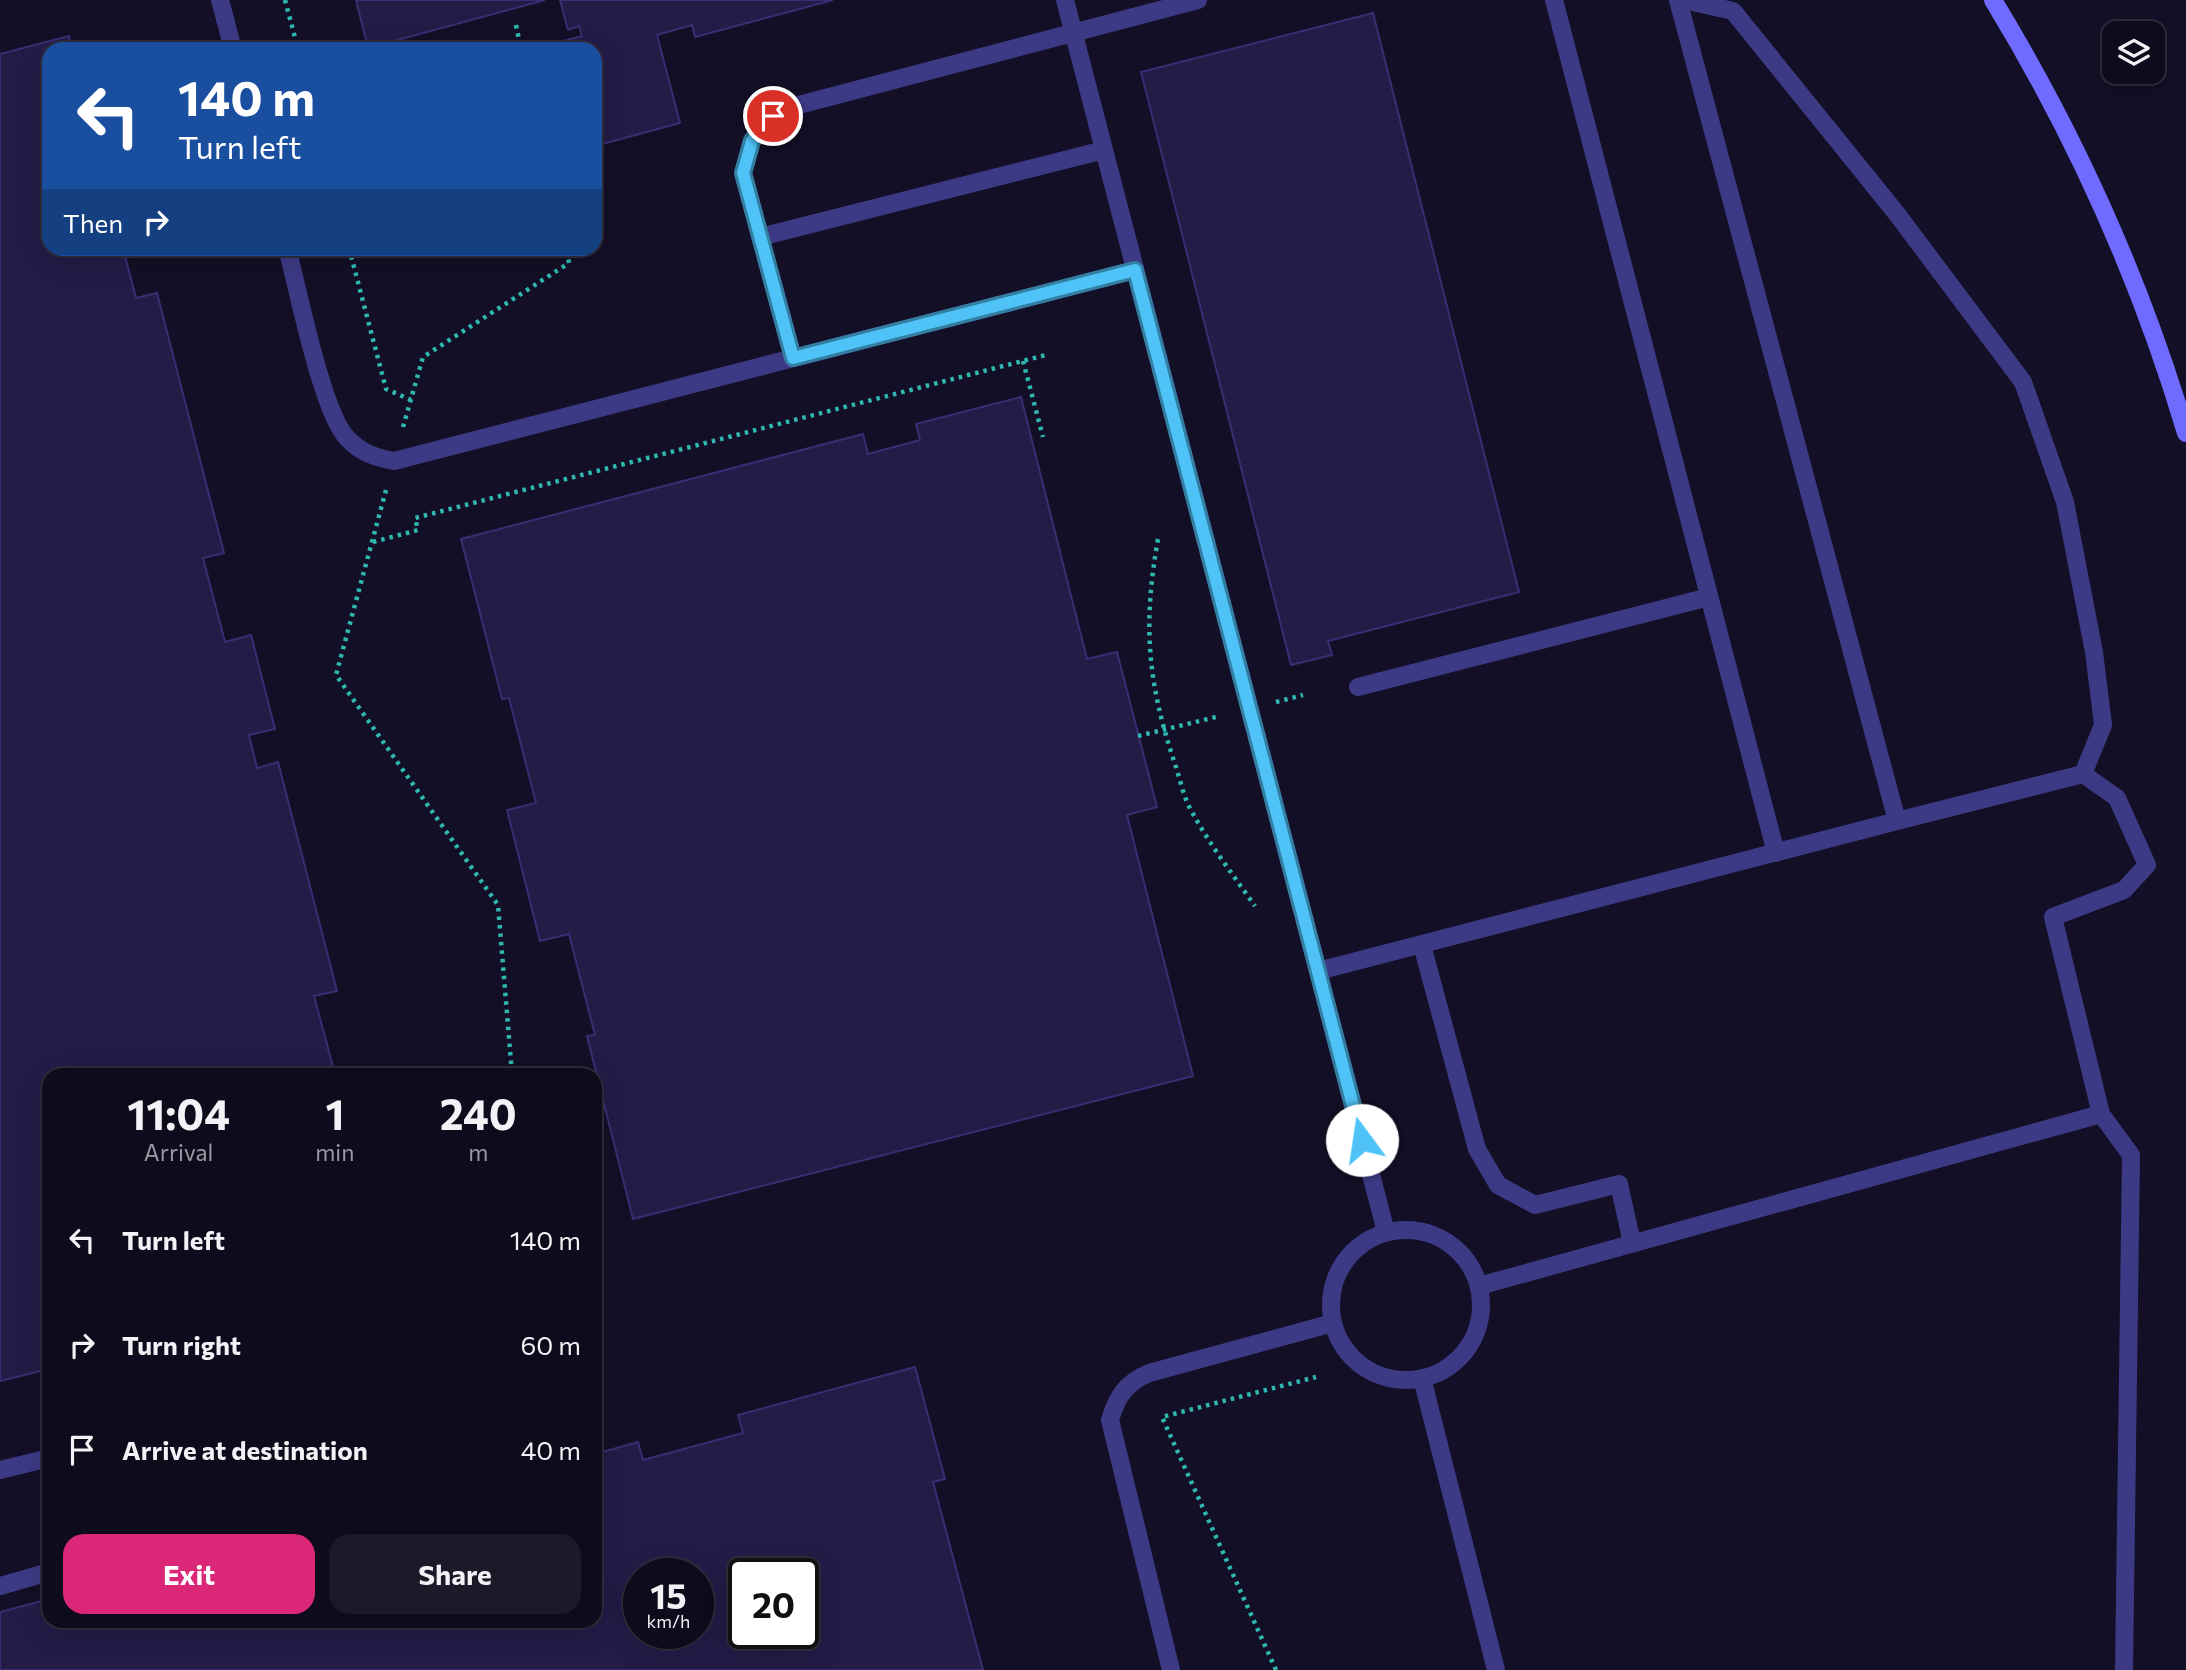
<!DOCTYPE html>
<style>
:root{--surface:#0e0b1c;--page:#1c1929;--text:#f1f3f6;--muted:#9b9ba3;--line:#2e2b3b;--accent:#db2777}
body{margin:0;font-family:Commissioner,sans-serif;background:var(--page);color:var(--text);height:100vh;display:flex;flex-direction:column;font-size:26px;white-space:nowrap}
*{box-sizing:border-box;margin:0}
p{font-size:23px;color:var(--muted)}
.icon{flex:none;width:38px;height:38px;fill:none;stroke:currentColor;stroke-width:2;stroke-linecap:round;stroke-linejoin:round}
.map{position:relative;flex:1;overflow:hidden}
.side{position:absolute;left:42px;top:1068px;width:560px;height:560px;display:flex;flex-direction:column;background:var(--surface);border-radius:21px;box-shadow:0 7px 28px #0002,0 0 0 2px var(--line)}
.side>*{flex:none}
.hud{position:absolute;left:42px;top:42px;width:560px;height:214px;border-radius:21px;box-shadow:0 7px 28px #0002,0 0 0 2px var(--line);background:#1a4fa0;color:#fff;overflow:hidden}
.controls{position:absolute;left:2102px;top:21px;display:grid;gap:14px}
.controls a{display:grid;place-items:center;width:63px;height:63px;border-radius:14px;background:var(--surface);box-shadow:0 7px 28px #0002,0 0 0 2px var(--line);font-size:35px}
.speed{position:absolute;left:623px;top:1558px;display:flex;gap:14px;font-size:35px;font-weight:700;text-align:center}
.speed>*{display:grid;place-content:center;width:91px;height:91px;border-radius:50%;background:var(--surface);box-shadow:0 7px 28px #0002,0 0 0 2px var(--line);line-height:1}
.speed small{font-size:18px;font-weight:400}
.speed .limit{border:4px solid #111;border-radius:10px;background:#fff;color:#111}
.pin{position:absolute;display:grid;place-items:center;width:60px;height:60px;color:#fff;margin:-30px;border:4px solid #fff;border-radius:50%;box-shadow:0 2px 7px #0007}
.me{position:absolute;width:77px;margin:-38px;rotate:346deg;stroke-linejoin:round;filter:drop-shadow(0 0 5px #0008)}
.turn{display:flex;align-items:center;gap:24px;height:147px;padding:0 21px;font-size:32px}
.turn .icon{width:91px;height:91px;stroke-width:2.5}
.turn b{display:block;font-size:49px;line-height:60px}
.then{display:flex;align-items:center;height:66px;padding:0 21px;background:#0003;gap:14px;font-size:26px}
.eta{display:flex;justify-content:space-evenly;align-items:center;height:119px;text-align:center}
.eta b{font-size:42px;font-weight:700;line-height:49px}
.action{display:flex;gap:14px;margin-top:auto;padding:14px 21px}
.action a{flex:1;height:80px;border-radius:21px;background:var(--accent);color:#fff;font-size:28px;font-weight:700;line-height:80px;text-align:center}
.action a+a{background:var(--page);color:var(--text)}
ul{padding:0;list-style:none}
li{display:flex;align-items:center;gap:21px;height:105px;padding:0 21px}
li div{flex:1}
li b{display:block;font-size:26px}
li em{font-style:normal}
.map>svg:first-child{display:block}
.building{fill:#241b47;stroke:#3b2d73;stroke-width:2;fill-rule:evenodd}
.lines{fill:none;stroke-linecap:round;stroke-linejoin:round}
.path{stroke:#2fb8b0;stroke-width:4.5;stroke-dasharray:3.5 5;stroke-linecap:butt}
.lane{stroke:#3d3a85;stroke-width:18}
.secondary{stroke:#6f6bff;stroke-width:18}
.route-casing{stroke:#337fa1;stroke-width:18}
.route{stroke:#4fc3f7;stroke-width:12}
</style>
<div class="map">
<svg width="2186" height="1670" viewBox="0 0 2186 1670">
<rect width="100%" height="100%" fill="#130f26"/>
<path class="building" d="M356,0H545L368,48Z
M560,0H833L695,37L692,25L657,35L680,123L595,146V49H549L548,45L582,36L579,26L568,30Z
M1373,13L1519,592L1328,641L1332,655L1291,665L1141,72Z
M69,36L72,49H49V248H123L136,298L157,293L224,553L203,558L225,642L251,635L275,729L249,735L257,768L278,762L337,991L314,996L335,1074H49V1369L0,1381V54Z
M1021,397L1087,659L1117,652L1157,807L1127,815L1193,1076L633,1219L587,1036L595,1035L569,934L540,941L507,810L536,803L509,698L502,699L461,539L863,434L868,454L920,440L916,424Z
M915,1367L945,1479L933,1482L983,1670H0V1612L49,1599V1620H595V1454L638,1442L643,1460L743,1433L738,1415ZM639,1573H698V1633H639ZM744,1573H803V1633H744Z"/>
<g class="lines">
<path class="path" d="M285,0L298,49
M516,25L521,49
M349,248L386,389L411,400
M1023,361L1043,437
M403,427L423,357L569,263L566,248
M386,490L336,675L498,905L512,1074
M1158,539C1143,623 1147,680 1174,761C1180,778 1183,797 1192,812C1210,845 1233,875 1255,906
M373,542L418,530L415,518L1046,355
M1276,702L1303,695
M1138,736L1220,716
M1276,1670L1162,1417L1316,1377"/>
<path class="lane" d="M220,0L233,49
M1065,0L1386,1232
M1554,0L1776,853
M1684,0L1733,11L1897,214L2023,382L2065,502L2094,652L2103,725L2083,774
M760,237L1104,150
M287,248C298,289 322,412 347,438C361,453 374,457 394,461L1135,270
M793,358L743,173L752,140L773,116L795,106L1198,0
M1358,687L1709,597
M1422,945L1477,1149L1498,1185L1535,1205L1619,1184L1632,1243
M1318,971L1897,821L1678,0
M2101,1114L2131,1155L2124,1670
M1331 1305a75 75 0 1 1 150 0a75 75 0 1 1-150 0Z
M1479,1286L2101,1114L2053,917L2124,890L2147,865L2117,798L2083,774L1897,821
M1422,1378L1496,1670
M0,1470L49,1458
M0,1586L49,1572
M1171,1670L1110,1420C1117,1396 1126,1383 1149,1373L1333,1323"/>
<path class="secondary" d="M1993,0C2077,138 2140,278 2186,433"/>
</g>
<g class="lines">
<defs>
<path id="route" d="M773,116L752,141L743,173L793,358L1135,270L1362,1140"/>
</defs>
<use href="#route" class="route-casing"/>
<use href="#route" class="route"/>
</g>
</svg>
<div class="controls">
<a><svg class="icon" aria-label="layers" viewBox="0 0 24 24"><path d="M12 4l9 5-9 5-9-5zM3 14l9 5 9-5"/></svg></a>
</div>
<div class="speed"><div>15<small>km/h</small></div><div class="limit">20</div></div>
<div class="pin" style="left:773px;top:116px;background:#d93025"><svg class="icon" aria-label="arrive" viewBox="0 0 24 24"><path d="M6 21V4h12l-3 4 3 4H6"/></svg></div>
<svg class="me" style="left:1362px;top:1140px" viewBox="-20 -20 40 40"><circle r="19" fill="#fff"/><path d="M0-13L10 11 0 6-10 11z" fill="#4fc3f7"/></svg>
<div class="hud">
<div class="turn"><svg class="icon" aria-label="left" viewBox="0 0 24 24"><path d="M17 20v-9H6M10 6l-5 5 5 5"/></svg><div><b>140 m</b>Turn left</div></div>
<div class="then">Then<svg class="icon" aria-label="right" viewBox="0 0 24 24"><path d="M7 20v-9h11M14 6l5 5-5 5"/></svg></div>
</div>
<section class="side">
<div class="eta">
<div><b>11:04</b><p>Arrival</p></div>
<div><b>1</b><p>min</p></div>
<div><b>240</b><p>m</p></div>
</div>
<ul>
<li><svg class="icon" aria-label="left" viewBox="0 0 24 24"><path d="M17 20v-9H6M10 6l-5 5 5 5"/></svg><div><b>Turn left</b></div><em>140 m</em></li>
<li><svg class="icon" aria-label="right" viewBox="0 0 24 24"><path d="M7 20v-9h11M14 6l5 5-5 5"/></svg><div><b>Turn right</b></div><em>60 m</em></li>
<li><svg class="icon" aria-label="arrive" viewBox="0 0 24 24"><path d="M6 21V4h12l-3 4 3 4H6"/></svg><div><b>Arrive at destination</b></div><em>40 m</em></li>
</ul>
<div class="action"><a>Exit</a><a>Share</a></div>
</section>
</div>
